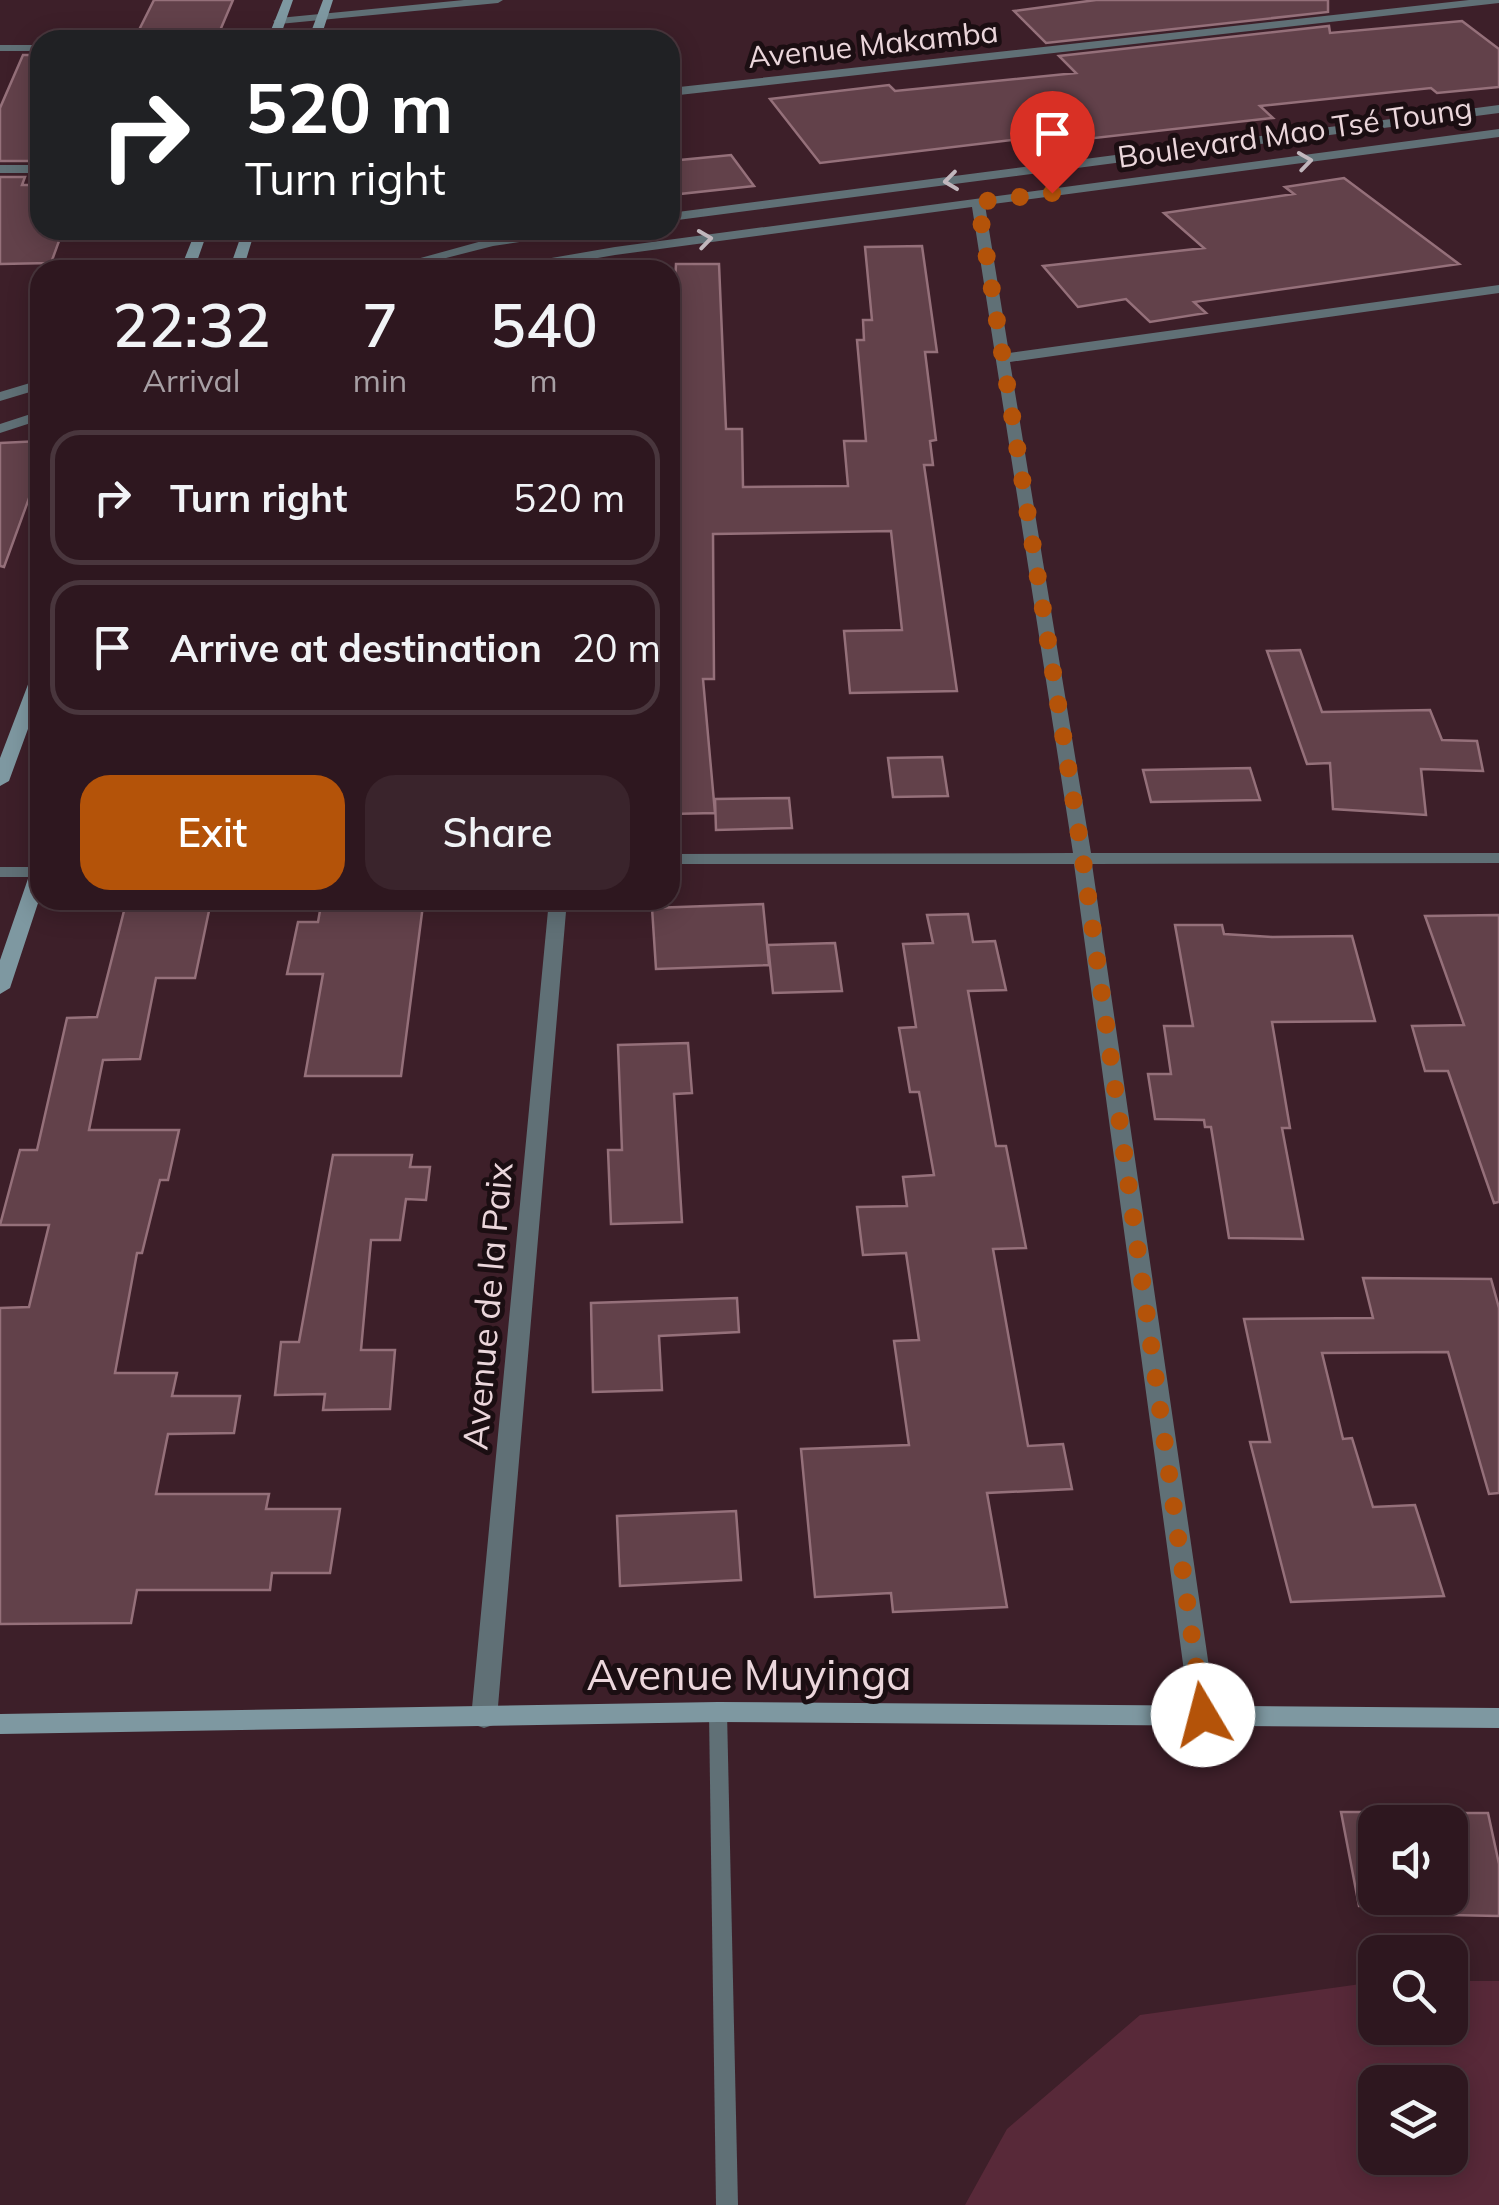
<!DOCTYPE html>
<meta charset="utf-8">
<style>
:root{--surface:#2e171f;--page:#3a242c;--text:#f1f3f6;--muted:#a79fa4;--line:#49363d;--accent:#b45309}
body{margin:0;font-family:Mulish,sans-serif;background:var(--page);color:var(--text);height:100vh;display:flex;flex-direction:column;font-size:38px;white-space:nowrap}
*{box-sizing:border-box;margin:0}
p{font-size:32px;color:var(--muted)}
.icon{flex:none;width:55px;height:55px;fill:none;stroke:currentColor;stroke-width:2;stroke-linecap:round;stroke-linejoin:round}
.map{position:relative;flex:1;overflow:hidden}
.panel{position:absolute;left:30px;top:260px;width:650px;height:650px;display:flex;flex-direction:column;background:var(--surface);border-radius:30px;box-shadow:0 5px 25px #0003,0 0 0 2px var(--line)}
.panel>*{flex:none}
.top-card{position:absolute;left:30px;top:30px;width:650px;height:210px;border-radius:30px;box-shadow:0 5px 25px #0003,0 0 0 2px var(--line);background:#202124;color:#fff;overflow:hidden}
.buttons{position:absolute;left:1358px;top:1805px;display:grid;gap:20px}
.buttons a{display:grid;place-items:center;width:110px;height:110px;border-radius:20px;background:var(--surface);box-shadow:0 5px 25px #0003,0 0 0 2px var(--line);font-size:50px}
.pin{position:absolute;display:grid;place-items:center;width:85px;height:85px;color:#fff;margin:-102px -42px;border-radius:50% 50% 50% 0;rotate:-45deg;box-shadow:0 0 10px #0007}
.pin .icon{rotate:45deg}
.me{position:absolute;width:110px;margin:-55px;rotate:352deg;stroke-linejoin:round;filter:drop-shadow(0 0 8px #0008)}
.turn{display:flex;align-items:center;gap:35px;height:210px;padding:0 50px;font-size:45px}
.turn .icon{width:130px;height:130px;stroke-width:2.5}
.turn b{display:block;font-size:70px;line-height:85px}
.eta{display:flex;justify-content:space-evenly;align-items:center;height:170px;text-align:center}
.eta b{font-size:60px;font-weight:600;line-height:70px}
.button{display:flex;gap:20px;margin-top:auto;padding:20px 50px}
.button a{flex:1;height:115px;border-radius:30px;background:var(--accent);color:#fff;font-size:40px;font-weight:600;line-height:115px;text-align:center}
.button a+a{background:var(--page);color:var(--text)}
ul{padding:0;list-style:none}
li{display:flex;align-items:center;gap:30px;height:135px;margin:0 20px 15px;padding:0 30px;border:5px solid var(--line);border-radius:30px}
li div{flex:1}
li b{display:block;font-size:38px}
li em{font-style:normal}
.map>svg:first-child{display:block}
.green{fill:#582939;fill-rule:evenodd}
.building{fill:#62414a;stroke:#95707a;stroke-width:2.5}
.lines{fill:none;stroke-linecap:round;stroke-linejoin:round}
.lane{fill:#607076;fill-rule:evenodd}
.street{fill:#607076;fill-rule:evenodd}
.secondary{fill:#7e98a1;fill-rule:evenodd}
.oneway{stroke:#c1b7bd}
.route{stroke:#b45309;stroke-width:18;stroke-dasharray:0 32.4}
.labels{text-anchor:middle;stroke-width:10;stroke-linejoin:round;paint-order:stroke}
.far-street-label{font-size:30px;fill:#ebd6db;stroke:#1b0e12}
.street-label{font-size:35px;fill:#ebd6db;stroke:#1b0e12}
.near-street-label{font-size:42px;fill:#ebd6db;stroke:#1b0e12}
</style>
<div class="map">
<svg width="1499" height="2205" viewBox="0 0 1499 2205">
<rect width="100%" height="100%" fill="#3d1f29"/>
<path class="green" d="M1450,1981H1499V2205H965L1007,2129L1140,2015L1375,1982V2028H1450ZM1375,2082H1450V2158H1375Z"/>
<path class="building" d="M154,0H233L216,40H134Z
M1096,0H1328V12L1046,43L1014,11Z
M1462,21L1499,49V87L1437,93L1431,88L1260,106L1273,118L1068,141L1062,134L820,163L770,99L889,85L895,91L1076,73L1059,56L1329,26L1330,33Z
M23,55H40V138L31,161H0V108Z
M731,155L754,186L670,195V161Z
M0,177H25L22,185H40V230H63L51,263L0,264Z
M1344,178L1459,264L1194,302L1206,313L1150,322L1126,299L1078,307L1043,266L1204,248L1164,213L1294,194L1285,187Z
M922,246L937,352H925L936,440L930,441L933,465H924L957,691L850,693L844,631L902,630L891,531L713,534L714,679H703L715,813L670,814V304H674L676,264H719L726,429H742L743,487L848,486L844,441H866L857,340H864L863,320H872L865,247Z
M40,441V468L4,567L0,566V443Z
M1300,650L1322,712L1430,710L1442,740L1477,741L1483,771L1421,769L1426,815L1333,809L1330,763L1307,764L1267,651Z
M942,757L948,796L893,797L888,758Z
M1250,768L1260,800L1151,802L1143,770Z
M789,798L792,828L716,830L715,799Z
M763,904L769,965L656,969L652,908Z
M321,905H423L401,1076H305L323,974H287L298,922H318Z
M210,906L195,978H156L140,1059L103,1060L89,1130H179L168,1180H160L142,1253H137L115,1373H177L172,1396H240L234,1433L168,1434L156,1494H269L266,1509H340L330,1573H272L270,1590H137L131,1623L0,1624V1308L29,1307L49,1225H0L20,1150H37L67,1018L97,1017L125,907Z
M968,914L973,942L995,941L1006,990L968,991L996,1146H1006L1026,1248L993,1249L1028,1446L1063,1444L1072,1489L987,1493L1007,1607L893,1612L891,1593L815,1597L801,1449L909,1445L894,1341L919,1340L906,1253L863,1255L857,1207L907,1206L903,1177L934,1175L919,1092H910L899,1028L916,1027L903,944L933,943L927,915Z
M1499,915V1202L1494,1203L1448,1071H1425L1412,1026L1464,1025L1425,916Z
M1175,925H1222L1224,934L1272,937L1352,936L1375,1021L1272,1022L1290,1128H1282L1303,1239L1229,1238L1211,1127H1205L1204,1120L1155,1119L1148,1074H1171L1164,1026H1193Z
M835,943L842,991L773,993L768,945Z
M688,1043L692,1093L674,1094L682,1222L611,1224L608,1150H622L618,1045Z
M333,1155H412L410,1167H430L426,1200L406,1199L400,1240H371L361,1350H395L390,1409L323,1410L325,1394L275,1395L281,1342H299Z
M1363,1278L1491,1279L1499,1308V1493L1489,1494L1448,1352L1322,1353L1343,1439L1352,1438L1373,1507L1415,1505L1444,1596L1291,1602L1250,1442H1270L1244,1319L1373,1318Z
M737,1298L739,1332L659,1336L662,1390L593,1392L591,1303Z
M736,1511L741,1580L620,1586L617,1516Z
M1341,1812H1375V1905L1359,1906Z
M1450,1813H1488L1499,1864V1916L1450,1915Z"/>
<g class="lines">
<path class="lane" d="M718,1705L725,1707L727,1712L738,2205H716L709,1712L711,1707Z"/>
<path class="street" d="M464,0H503L498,3L279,24L273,21L279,18Z
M1469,0H1499V3L670,96V88Z
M0,45H40V51H0Z
M1499,105V113L670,221V213Z
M1499,129V137L985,205L1009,353L1499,285V293L1010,362L1091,853H1499V863L1092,864L1216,1715L1212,1722L1203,1725L1194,1722L1190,1715L1074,864H670V854L1073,853L972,207L615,255L528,270H498L505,266L615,247Z
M0,165H40V173H0Z
M547,230H578L572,234L493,246L399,270H377L493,238Z
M40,380V389L0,401V392Z
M40,411V420L0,433V424Z
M0,867H40V877H0Z
M549,900H567L497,1718L493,1725L484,1728L475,1725L471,1718Z"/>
<path class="secondary" d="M283,0H293L279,40H267Z
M323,0H333L320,40H308Z
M196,230H208L194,270H180Z
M243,230H255L243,270H229Z
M40,669V696L9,781L0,786V758L32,674Z
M40,865V897L10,988L0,994V960L31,870Z
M718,1702L1499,1708V1728L718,1722L0,1734V1714Z"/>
</g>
<defs><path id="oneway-chevron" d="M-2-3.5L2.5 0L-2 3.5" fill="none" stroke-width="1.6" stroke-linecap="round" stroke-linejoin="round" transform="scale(2.5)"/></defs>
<g class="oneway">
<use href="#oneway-chevron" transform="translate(1305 161) rotate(-8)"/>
<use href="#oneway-chevron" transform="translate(951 181) rotate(173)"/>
<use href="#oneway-chevron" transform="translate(705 239) rotate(-8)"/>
</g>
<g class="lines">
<path class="route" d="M1052,193L978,202L1083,860L1203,1715"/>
</g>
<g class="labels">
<g class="far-street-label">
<text transform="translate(873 45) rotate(-6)" y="10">Avenue Makamba</text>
<text transform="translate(1295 133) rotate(-8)" y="10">Boulevard Mao Tsé Toung</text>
</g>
<g class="street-label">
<text transform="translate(488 1306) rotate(-85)" y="12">Avenue de la Paix</text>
</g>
<g class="near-street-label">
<text x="749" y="1690">Avenue Muyinga</text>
</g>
</g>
</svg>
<div class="buttons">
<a><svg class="icon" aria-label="sound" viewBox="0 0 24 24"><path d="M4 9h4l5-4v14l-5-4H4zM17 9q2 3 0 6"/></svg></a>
<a><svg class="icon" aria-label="search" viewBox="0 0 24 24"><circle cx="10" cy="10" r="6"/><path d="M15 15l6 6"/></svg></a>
<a><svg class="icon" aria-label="layers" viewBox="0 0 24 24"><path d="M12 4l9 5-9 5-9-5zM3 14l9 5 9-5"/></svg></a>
</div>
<div class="pin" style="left:1052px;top:193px;background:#d93025"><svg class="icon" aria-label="arrive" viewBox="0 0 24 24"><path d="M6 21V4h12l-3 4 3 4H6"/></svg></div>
<svg class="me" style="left:1203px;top:1715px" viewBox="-20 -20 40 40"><circle r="19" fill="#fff"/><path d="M0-13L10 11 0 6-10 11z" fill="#b45309"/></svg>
<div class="top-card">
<div class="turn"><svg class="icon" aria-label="right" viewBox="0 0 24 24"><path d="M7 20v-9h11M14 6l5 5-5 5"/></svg><div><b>520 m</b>Turn right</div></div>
</div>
<section class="panel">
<div class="eta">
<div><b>22:32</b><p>Arrival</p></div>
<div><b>7</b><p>min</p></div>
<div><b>540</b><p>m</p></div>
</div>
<ul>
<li><svg class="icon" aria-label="right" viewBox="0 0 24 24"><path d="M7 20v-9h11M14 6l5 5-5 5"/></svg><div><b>Turn right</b></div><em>520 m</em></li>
<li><svg class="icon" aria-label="arrive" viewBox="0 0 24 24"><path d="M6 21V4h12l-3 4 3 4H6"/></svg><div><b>Arrive at destination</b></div><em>20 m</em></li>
</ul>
<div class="button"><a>Exit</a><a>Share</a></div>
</section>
</div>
